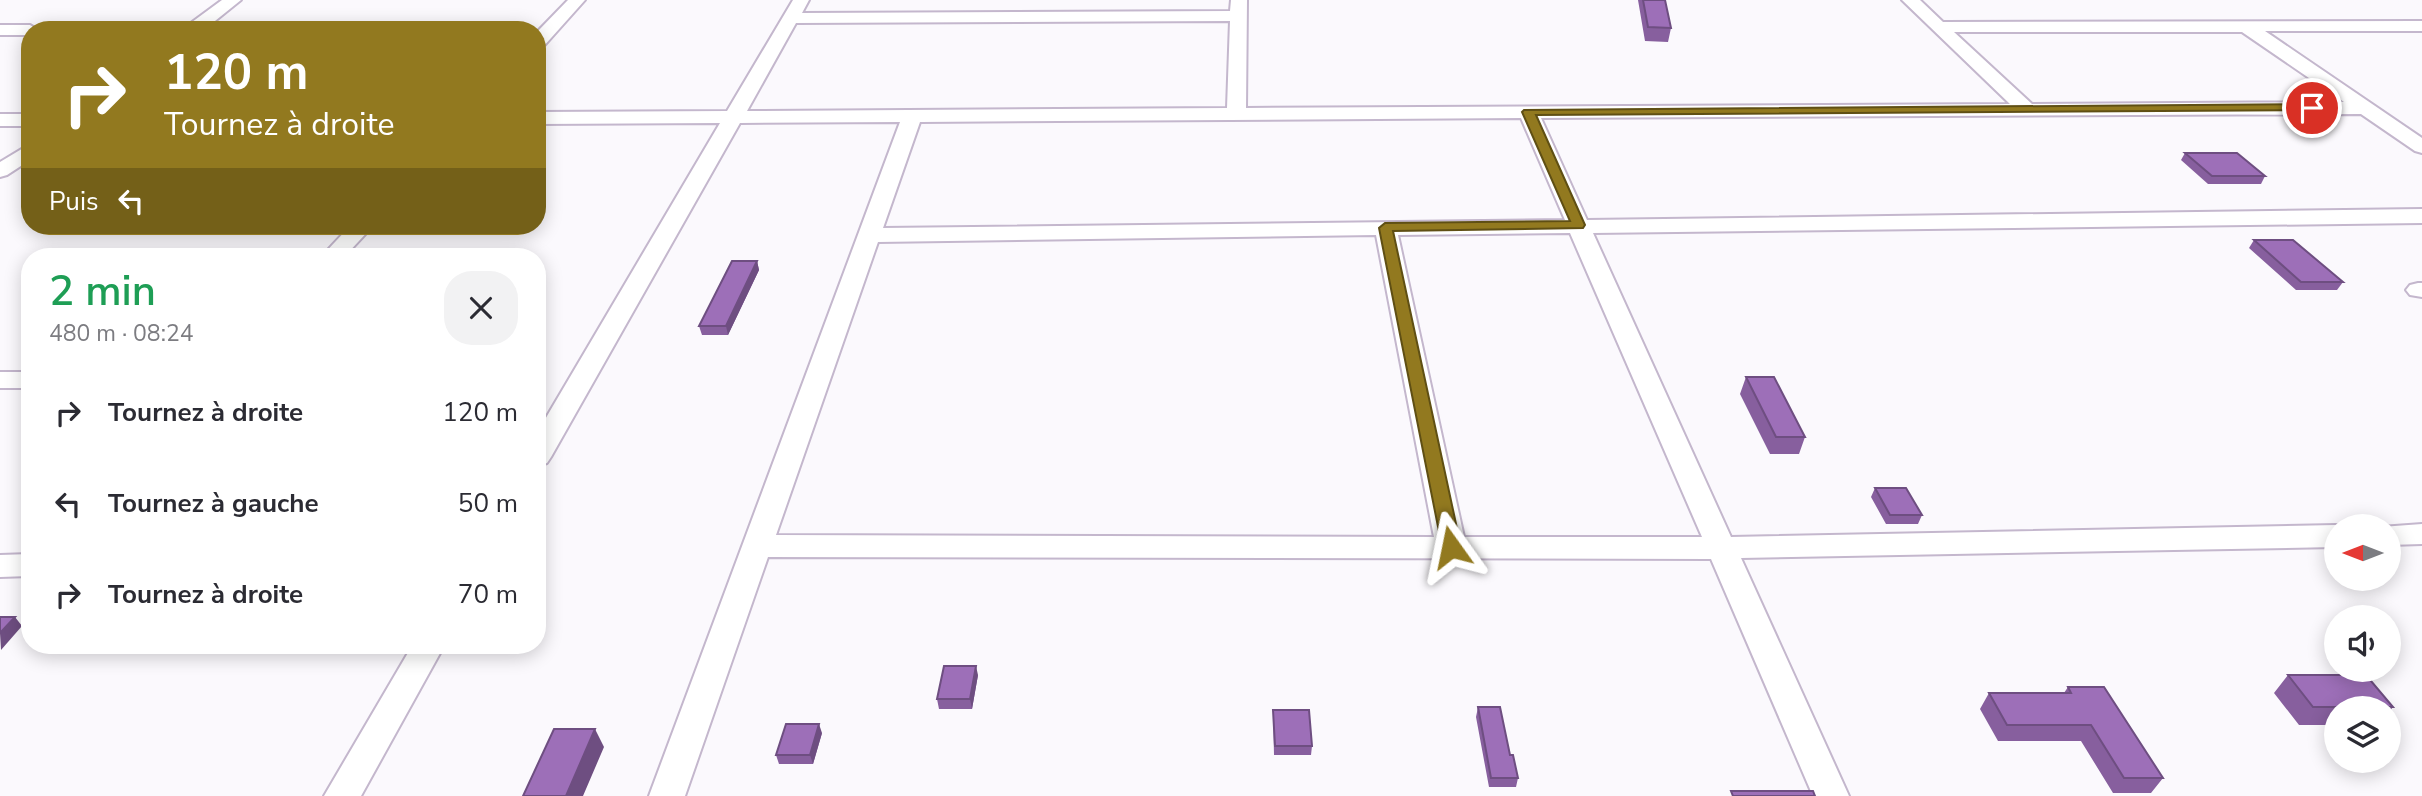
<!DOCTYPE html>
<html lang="fr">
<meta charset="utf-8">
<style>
:root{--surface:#fff;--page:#f2f2f3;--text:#2b2b33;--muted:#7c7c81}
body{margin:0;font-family:"Nunito Sans",sans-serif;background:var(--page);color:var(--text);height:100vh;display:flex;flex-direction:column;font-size:26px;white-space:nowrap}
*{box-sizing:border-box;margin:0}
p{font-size:23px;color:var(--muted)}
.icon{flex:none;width:38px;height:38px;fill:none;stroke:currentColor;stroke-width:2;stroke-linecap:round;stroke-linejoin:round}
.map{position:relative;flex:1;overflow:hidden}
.details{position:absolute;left:21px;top:248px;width:525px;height:406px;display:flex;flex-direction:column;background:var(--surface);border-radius:28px;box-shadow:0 4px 18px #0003}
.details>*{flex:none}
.top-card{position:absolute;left:21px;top:21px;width:525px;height:214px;border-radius:28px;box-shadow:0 4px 18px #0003;background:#92791f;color:#fff;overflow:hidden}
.needle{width:46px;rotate:270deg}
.fabs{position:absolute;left:2324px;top:514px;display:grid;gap:14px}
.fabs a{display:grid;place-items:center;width:77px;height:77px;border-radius:50%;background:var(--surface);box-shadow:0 4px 18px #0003;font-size:35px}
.pin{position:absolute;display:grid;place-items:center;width:60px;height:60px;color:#fff;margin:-30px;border:4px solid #fff;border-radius:50%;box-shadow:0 2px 7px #0007}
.me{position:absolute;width:77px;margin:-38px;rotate:348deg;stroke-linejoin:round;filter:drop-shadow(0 0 5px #0008)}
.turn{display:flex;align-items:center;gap:24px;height:147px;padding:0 28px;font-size:32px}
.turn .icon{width:91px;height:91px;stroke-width:2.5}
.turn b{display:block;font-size:49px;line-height:60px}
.then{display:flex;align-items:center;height:66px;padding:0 28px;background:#0003;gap:14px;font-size:26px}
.round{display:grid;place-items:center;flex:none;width:74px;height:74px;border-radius:28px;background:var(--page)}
.overview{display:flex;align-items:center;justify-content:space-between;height:119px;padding:0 28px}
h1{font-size:42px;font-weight:600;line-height:52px;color:#1e9e55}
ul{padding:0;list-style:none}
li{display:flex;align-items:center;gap:21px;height:91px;padding:0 28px}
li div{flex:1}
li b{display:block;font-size:26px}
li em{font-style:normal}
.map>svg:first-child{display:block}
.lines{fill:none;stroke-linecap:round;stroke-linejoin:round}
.street-casing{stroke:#c4b7cd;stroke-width:4}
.street{fill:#fff;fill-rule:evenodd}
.wall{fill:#875f9e}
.shaded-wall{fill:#6e4e81}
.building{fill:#9d6fb8;stroke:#6e4e81;stroke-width:2}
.route{fill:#92791f;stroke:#5f4f14;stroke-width:2}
</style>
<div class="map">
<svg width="2422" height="796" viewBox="0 0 2422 796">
<rect width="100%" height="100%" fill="#fbf9fd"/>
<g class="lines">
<defs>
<path id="street" d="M222,0H241L210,25H319L327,30H54L62,25H188Z
M568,0H585L543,47L537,48V32Z
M793,0H809L802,13L1230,11L1231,0H1247L1246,108L2010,104L1902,0H1920L1943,22L2422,21V31H2265L2422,138V153L2415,151L2361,114L1541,118L1587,220L2422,209V223L1593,233L1731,537L2336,525L2340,527H2336V547L1741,558L1849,796H1813L1711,559L768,557L685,796H649L900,122L740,123L551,457L547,463L537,466V433L720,123L537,124V112L727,111ZM1230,21L1227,108L747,111L796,23ZM1954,32H2242L2344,102L2032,104ZM1521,118L1565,220L883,228L920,122ZM1570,233L1702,537H1464L1398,235ZM1376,235L1434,537L776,535L878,242Z
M0,25H30L38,30H30V35H0Z
M0,114H30V126H0Z
M30,144V160L7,175L0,177V162Z
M350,226H373L344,257H321Z
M2418,283H2422V297L2410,295L2406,290L2410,285Z
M0,372H30V388H0Z
M2422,524V544L2389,545V527H2381Z
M30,554V576L0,577V555Z
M412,646H444L361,796H324Z"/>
</defs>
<use href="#street" class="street-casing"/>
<use href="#street" class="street"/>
</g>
<path class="wall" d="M1638,0H1665L1671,28L1668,42L1645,41Z
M2185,153L2265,176L2261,184H2208L2181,160Z
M2254,240L2343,282L2337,290H2296L2249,248Z
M757,261L759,270L728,335H702L699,326Z
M1746,377L1805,437L1799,454H1770L1740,394Z
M1875,488L1922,515L1918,524H1886L1871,497Z
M978,675L972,709H939L937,699Z
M2288,675L2393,707L2389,712V709H2336V725H2299L2274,693Z
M2068,687L2163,778L2151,793H2113L2081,741H1998L1980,709L1989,693H2064Z
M1478,707L1510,755L1518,778L1516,787H1489L1476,717Z
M1273,710L1312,746L1311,755H1274Z
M822,733L813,764H779L776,755Z"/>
<path class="shaded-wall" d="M757,261L759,270L728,335L726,326Z
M15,617L22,626L1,650L0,633Z
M976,666L978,675L972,709L970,699Z
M819,724L822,733L813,764L810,755Z
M595,729L604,747L583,796H566Z"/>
<path class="building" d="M1643,0H1665L1671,28L1648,27Z
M2185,153H2237L2265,176H2212Z
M2254,240H2293L2343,282H2301Z
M732,261H757L726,326H699Z
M1746,377H1774L1805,437H1776Z
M1875,488H1906L1922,515H1890Z
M0,617H15L0,633Z
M944,666H976L970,699H937Z
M2288,675H2366L2393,707H2313Z
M2068,687H2104L2163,778H2124L2091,725H2007L1989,693H2071Z
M1478,707H1500L1510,755H1513L1518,778H1491Z
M1273,710H1309L1312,746H1275Z
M786,724H819L810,755H776Z
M554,729H595L566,796H523Z
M1731,791H1813L1815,796H1733Z"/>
<path class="route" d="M2312,104L2317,106V110L1536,115L1585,225L1583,228L1393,231L1461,547L1458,552H1445L1442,547L1379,228L1385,223L1570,221L1522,112L1524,110Z"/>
</svg>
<div class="fabs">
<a><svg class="needle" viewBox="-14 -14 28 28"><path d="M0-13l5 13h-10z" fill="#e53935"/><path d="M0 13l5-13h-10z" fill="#7c7c81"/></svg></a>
<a><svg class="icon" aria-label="sound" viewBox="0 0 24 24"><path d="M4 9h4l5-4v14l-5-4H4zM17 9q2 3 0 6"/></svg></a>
<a><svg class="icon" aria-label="layers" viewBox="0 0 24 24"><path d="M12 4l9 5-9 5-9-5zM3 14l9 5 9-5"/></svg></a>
</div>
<div class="pin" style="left:2312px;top:108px;background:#d93025"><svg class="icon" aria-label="arrive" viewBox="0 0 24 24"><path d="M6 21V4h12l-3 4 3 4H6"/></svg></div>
<svg class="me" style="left:1451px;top:547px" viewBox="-20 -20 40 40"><path d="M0-17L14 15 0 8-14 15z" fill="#92791f" stroke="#fff" stroke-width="4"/></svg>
<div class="top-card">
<div class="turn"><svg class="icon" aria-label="right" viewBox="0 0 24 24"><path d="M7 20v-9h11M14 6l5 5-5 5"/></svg><div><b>120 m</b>Tournez à droite</div></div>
<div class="then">Puis<svg class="icon" aria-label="left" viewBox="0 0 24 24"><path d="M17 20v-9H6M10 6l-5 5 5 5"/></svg></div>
</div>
<section class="details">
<div class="overview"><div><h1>2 min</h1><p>480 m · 08:24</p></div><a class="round"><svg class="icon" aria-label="close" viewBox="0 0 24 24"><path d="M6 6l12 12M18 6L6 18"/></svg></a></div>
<ul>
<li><svg class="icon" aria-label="right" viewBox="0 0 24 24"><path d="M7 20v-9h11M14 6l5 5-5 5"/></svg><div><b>Tournez à droite</b></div><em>120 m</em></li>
<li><svg class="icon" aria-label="left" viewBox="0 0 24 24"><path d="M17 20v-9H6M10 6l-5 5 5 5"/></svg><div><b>Tournez à gauche</b></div><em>50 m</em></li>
<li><svg class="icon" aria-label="right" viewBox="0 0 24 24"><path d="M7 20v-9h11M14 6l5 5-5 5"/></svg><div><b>Tournez à droite</b></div><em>70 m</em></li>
</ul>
</section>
</div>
